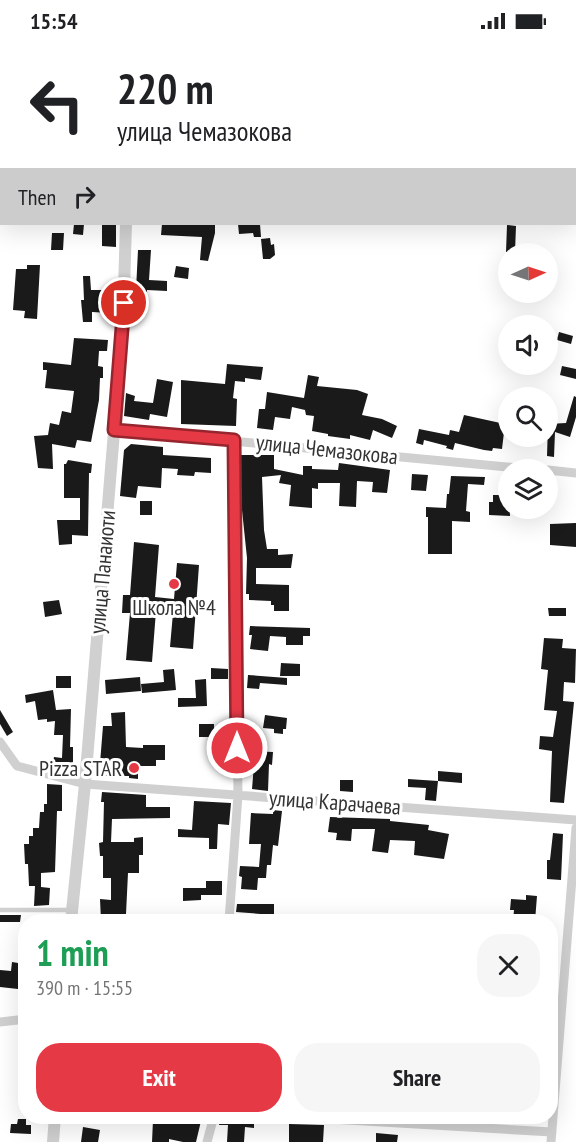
<!DOCTYPE html>
<meta charset="utf-8">
<style>
:root{--surface:#fff;--page:#f6f6f6;--text:#202124;--muted:#757577;--accent:#e63946}
body{margin:0;font-family:"PT Sans Narrow",sans-serif;background:var(--page);color:var(--text);height:100vh;display:flex;flex-direction:column;font-size:22px;white-space:nowrap}
*{box-sizing:border-box;margin:0}
p{font-size:20px;color:var(--muted)}
.icon{flex:none;width:33px;height:33px;fill:none;stroke:currentColor;stroke-width:2;stroke-linecap:round;stroke-linejoin:round}
.map{position:relative;flex:1;overflow:hidden}
.side{position:absolute;left:18px;top:872px;width:540px;height:210px;display:flex;flex-direction:column;background:var(--surface);border-radius:24px;box-shadow:0 6px 24px #0002}
.side>*{flex:none}
.top-card{position:absolute;left:0px;top:0px;width:576px;height:183px;box-shadow:0 6px 24px #0002;background:#fff;color:var(--text);overflow:hidden}
.needle{width:39px;rotate:87deg}
.controls{position:absolute;left:498px;top:201px;display:grid;gap:12px}
.controls a{display:grid;place-items:center;width:60px;height:60px;border-radius:50%;background:var(--surface);box-shadow:0 6px 24px #0002;font-size:30px}
.pin{position:absolute;display:grid;place-items:center;width:51px;height:51px;color:#fff;margin:-26px;border:3px solid #fff;border-radius:50%;box-shadow:0 2px 6px #0007}
.me{position:absolute;width:66px;margin:-33px;rotate:0deg;stroke-linejoin:round;filter:drop-shadow(0 0 4px #0008)}
.turn{display:flex;align-items:center;gap:21px;height:126px;padding:0 18px;font-size:27px}
.turn .icon{width:78px;height:78px;stroke-width:2.5}
.turn b{display:block;font-size:42px;line-height:51px}
.then{display:flex;align-items:center;height:57px;padding:0 18px;background:#0003;gap:12px;font-size:22px}
.round{display:grid;place-items:center;flex:none;width:63px;height:63px;border-radius:24px;background:var(--page)}
.overview{display:flex;align-items:center;justify-content:space-between;height:102px;padding:0 18px}
h1{font-size:36px;font-weight:700;line-height:45px;color:#1e9e55}
.button{display:flex;gap:12px;margin-top:auto;padding:12px 18px}
.button a{flex:1;height:69px;border-radius:24px;background:var(--accent);color:#fff;font-size:24px;font-weight:700;line-height:69px;text-align:center}
.button a+a{background:var(--page);color:var(--text)}
.status{display:flex;justify-content:space-between;align-items:center;height:42px;padding:0 30px;background:var(--surface);direction:ltr}
.status svg{height:16px;fill:currentColor}
.map>svg:first-child{display:block}
.building{fill:#1a1a1a}
.lines{fill:none;stroke-linecap:round;stroke-linejoin:round}
.path{stroke:#cdcdcd;stroke-width:1.5;stroke-dasharray:3 3;stroke-linecap:butt}
.service{stroke:#d0d0d0;stroke-width:4.5}
.minor{stroke:#d0d0d0;stroke-width:9}
.tertiary{stroke:#d0d0d0;stroke-width:12}
.secondary{stroke:#bdbdbd;stroke-width:14}
.route-casing{stroke:#96252e;stroke-width:15}
.route{stroke:#e63946;stroke-width:10}
.poi-dot{fill:#e63946;stroke:#fff;stroke-width:2}
.labels{text-anchor:middle;stroke-width:6;stroke-linejoin:round;paint-order:stroke}
.street-label{font-size:22px;fill:#333;stroke:#fff}
.poi-label{font-size:22px;fill:#333;stroke:#fff}
</style>
<div class="status"><b>15:54</b><svg viewBox="0 0 49 12"><path d="M0 12V9h3v3zM5 12V6h3v6zM10 12V3h3v9zM15 12V0h3v12zM26 1h20v11H26zM47 4h2v5h-2z"/></svg></div>
<div class="map">
<svg width="576" height="1100" viewBox="0 0 576 1100">
<rect width="100%" height="100%" fill="#fff"/>
<path class="building" d="M74,182H84L83,193L73,192Z
M102,182H116V205L102,204Z
M162,182H215V191L208,219L200,218L202,195L161,193Z
M238,182H260L261,195H254L253,191L239,192Z
M507,183L516,184L515,210H506Z
M52,191H64L63,208H51Z
M270,196L271,203L274,202L275,213L270,217H263L261,197Z
M138,208H151L149,238L167,239V249L147,248V268H135Z
M27,223H40L37,277L24,276L25,269L13,268L16,227H27Z
M176,224L189,226L188,237L174,235Z
M83,234H90L91,248H110L111,271L92,270V280H83L81,258H84Z
M559,290L573,294L571,302L557,298Z
M74,296L108,298L107,309H99L98,324L103,325V336H100L99,358L91,400L77,398L75,406L52,402L53,427L38,426L34,394L48,393L50,381L59,383L62,369L71,371L74,349L45,346L47,328H43V320L71,323Z
M227,322L263,325L261,338L245,336V340L235,339L233,356L237,357L236,384L181,382V338L225,342Z
M562,324L576,327V337L560,333Z
M308,333L319,335L317,344L357,348L368,352L362,373L382,377L397,384L392,396L373,388L370,398L350,393V397L328,394V392L312,389L314,374L306,373L305,368L292,365L290,377L275,375L273,388L257,386L259,367H265L267,350L304,356Z
M157,337L173,340L167,375L150,372L149,378L124,374L126,351L135,354L134,359L153,361Z
M574,354L576,355V375L570,395L555,390L554,415L547,414L548,382L566,381Z
M464,373L505,382L502,407L493,406L492,409L484,408L455,401L453,408L446,406L447,404L424,398L423,403L416,401L419,387L449,393L450,388L459,390Z
M131,402L163,405V413L211,416V431L195,430L194,434L177,433L178,427L162,426L161,446L138,444L136,456L120,454L124,408Z
M240,413H274V427L303,433V424H312V427L338,428L339,421L390,428L387,451L372,450L373,440L357,439L356,465L339,464L340,441H318V447L312,446V466L289,464L291,443L279,441L281,433L262,435L264,488L267,507H278V513L293,512L291,526H256V542L289,543V569H274V563H271V559L249,558V552H246L247,516L240,449Z
M68,418L92,422L91,431H89L88,494L72,493V502L59,503L57,478H80V456H64V422H66Z
M412,432L428,433L426,449L411,448Z
M451,434L485,435L484,443L468,442L466,469L470,470V480L452,479V512H428V475H426V465L446,466L447,452H449Z
M500,437H508L510,474L489,473V460H493V453H499Z
M140,459H152V473H140Z
M576,481V505L550,503V482Z
M134,500L159,503L155,555L174,557L177,521L199,523L193,607L170,605L173,571L156,569L152,620L126,618L130,571H122L123,553H130Z
M59,558L62,572L45,575L43,560Z
M548,566H566V574H549Z
M250,584L310,586V594H303V603H286V595L270,594L268,609L250,607L252,593H249Z
M544,596L563,597L562,606L576,607L575,641L564,640L563,659L574,660L564,761L550,760L552,709L539,707L540,694L553,695L557,669L544,668L548,628L541,627Z
M281,621L300,622V634H280Z
M211,626L228,627V637H211Z
M174,627L176,648L142,651L141,642L164,640L163,628Z
M248,633L287,636V643L260,641L259,647L247,646Z
M56,634H71V646H56Z
M140,635L141,649L106,652L105,638Z
M206,637L207,664L178,665V656H196L195,638Z
M53,648L56,668L71,667L70,705H73V728L52,724L54,715L62,716L63,693H54L55,679L47,680V677L38,678L35,659L26,661L25,653Z
M0,668L13,690L7,694L0,682Z
M125,670L126,705L143,706V703H165V718H156V724H138V737L129,736V734H99L103,684H112L111,671Z
M265,673L287,676L286,687H283V692L274,691V687L263,686Z
M199,682H214V688H229V705H213V695H199Z
M246,709L273,710L272,723L269,722L268,749L252,747L254,722L245,721Z
M438,729L462,731V741L438,739Z
M408,737L438,739L436,759L425,758L426,746L408,745Z
M340,738H353V750L340,749Z
M47,742L62,743V769H57L55,830L41,831V845L50,846L49,863L34,864L35,844H29L28,822H25L24,802H29V794H33V786H39L40,770H44V762H47Z
M102,750L146,753V765H170V776L112,777L111,800H134V796L143,795V813H139V831H128L126,872L144,875L143,879H101L100,857L111,858V836H103V814H100L99,801L103,800L104,760H101Z
M194,759L231,761L229,783L218,782L217,807H209V796L178,795V787L192,788Z
M273,768L282,769L278,804L273,803L271,823H267L266,836H258L257,848L241,847L242,835L239,834L240,824L259,825L261,802H249L251,771L273,772Z
M330,775L390,777V779L429,783L428,788L449,792L444,817L414,813L415,799L390,798L388,811L372,809L375,787H352L351,799L336,798L337,791L328,790Z
M553,791L563,792L561,838L547,837V818H550Z
M206,839H222V853H201V858L183,859V846H206Z
M526,853L537,854L535,879H513L514,868H510L511,857L526,858Z
M237,862H274V873L236,870Z
M0,873H21L20,880H0Z
M12,920L24,922L22,939H26V965L18,968V947L0,945V928L11,929Z
M177,1074L201,1079L196,1100H183L169,1097V1100H152L153,1078L176,1080Z
M221,1074L254,1077V1086L245,1085L244,1100H227L228,1083H219Z
M18,1077H26V1083H31V1092L10,1091L11,1082H17Z
M289,1082L324,1083L323,1100H289Z
M83,1085L100,1088L98,1100H81Z
M376,1091L398,1093L397,1100H376Z"/>
<g class="lines">
<path class="path" d="M436,2L465,0
M0,54H2
M574,59H576
M0,114H2"/>
<path class="service" d="M0,868H70"/>
<path class="minor" d="M120,0V2
M296,0L297,2
M114,388L540,428
M548,428L576,431
M0,700L17,724L85,742L576,778
M229,879L238,753L233,398
M0,980L26,977
M279,1074L552,1090
M207,1100L214,1074
M551,1100L576,786"/>
<path class="tertiary" d="M71,879L85,742L123,281L126,182
M53,1100L55,1074"/>
<path class="secondary" d="M574,33H576
M0,86L2,85"/>
</g>
<g class="lines">
<defs>
<path id="route" d="M124,261L114,388L234,398L237,706"/>
</defs>
<use href="#route" class="route-casing"/>
<use href="#route" class="route"/>
</g>
<g class="poi-dot">
<circle cx="174" cy="542" r="6"/>
<circle cx="134" cy="726" r="6"/>
</g>
<g class="labels">
<g class="street-label">
<text transform="translate(327 407) rotate(6)" y="8">улица Чемазокова</text>
<text transform="translate(102 530) rotate(-85)" y="8">улица Панаиоти</text>
<text transform="translate(335 760) rotate(4)" y="8">улица Карачаева</text>
</g>
<g class="poi-label">
<text x="174" y="573">Школа №4</text>
<text x="122" y="734" text-anchor="end">Pizza STAR</text>
</g>
</g>
</svg>
<div class="controls">
<a><svg class="needle" viewBox="-14 -14 28 28"><path d="M0-13l5 13h-10z" fill="#e53935"/><path d="M0 13l5-13h-10z" fill="#757577"/></svg></a>
<a><svg class="icon" aria-label="sound" viewBox="0 0 24 24"><path d="M4 9h4l5-4v14l-5-4H4zM17 9q2 3 0 6"/></svg></a>
<a><svg class="icon" aria-label="search" viewBox="0 0 24 24"><circle cx="10" cy="10" r="6"/><path d="M15 15l6 6"/></svg></a>
<a><svg class="icon" aria-label="layers" viewBox="0 0 24 24"><path d="M12 4l9 5-9 5-9-5zM3 14l9 5 9-5"/></svg></a>
</div>
<div class="pin" style="left:124px;top:261px;background:#d93025"><svg class="icon" aria-label="arrive" viewBox="0 0 24 24"><path d="M6 21V4h12l-3 4 3 4H6"/></svg></div>
<svg class="me" style="left:237px;top:706px" viewBox="-20 -20 40 40"><circle r="17" fill="#e63946" stroke="#fff" stroke-width="3"/><path d="M0-11L8 9 0 5-8 9z" fill="#fff"/></svg>
<div class="top-card">
<div class="turn"><svg class="icon" aria-label="left" viewBox="0 0 24 24"><path d="M17 20v-9H6M10 6l-5 5 5 5"/></svg><div><b>220 m</b>улица Чемазокова</div></div>
<div class="then">Then<svg class="icon" aria-label="right" viewBox="0 0 24 24"><path d="M7 20v-9h11M14 6l5 5-5 5"/></svg></div>
</div>
<section class="side">
<div class="overview"><div><h1>1 min</h1><p>390 m · 15:55</p></div><a class="round"><svg class="icon" aria-label="close" viewBox="0 0 24 24"><path d="M6 6l12 12M18 6L6 18"/></svg></a></div>
<div class="button"><a>Exit</a><a>Share</a></div>
</section>
</div>
